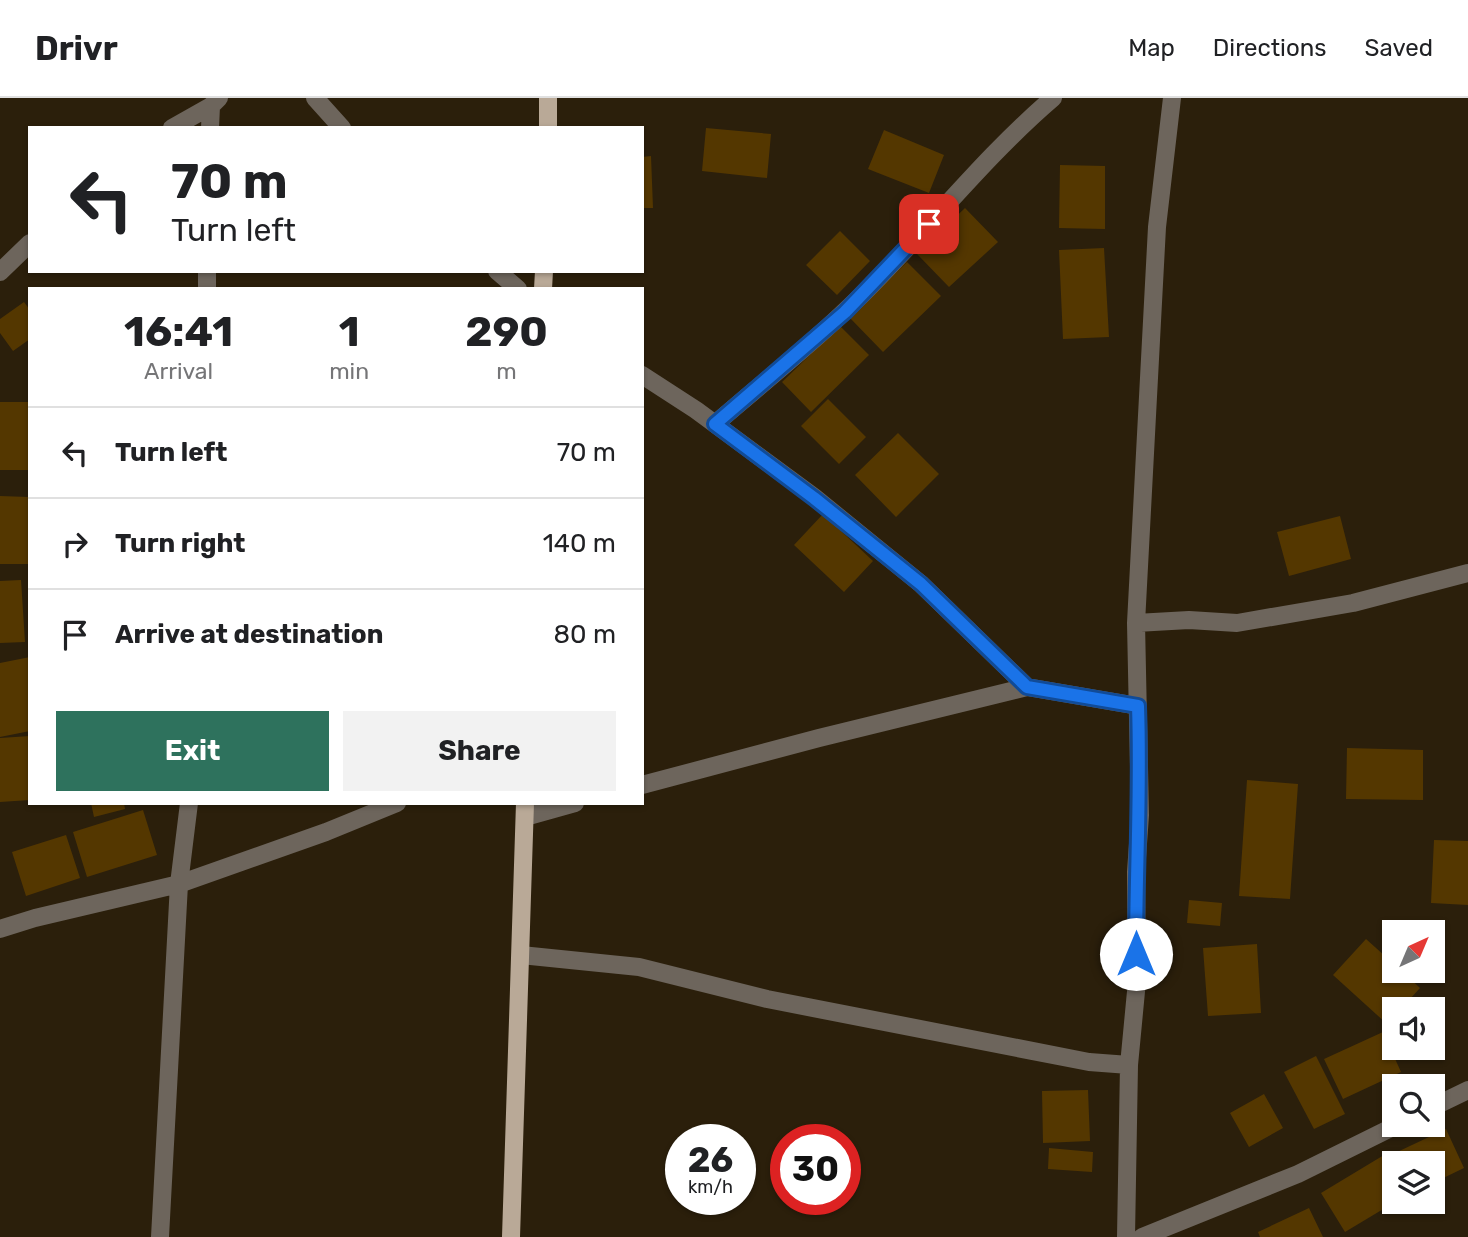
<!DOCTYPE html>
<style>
:root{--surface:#fff;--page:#f2f2f2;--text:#202124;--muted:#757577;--line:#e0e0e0;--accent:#2e725d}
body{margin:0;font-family:Rubik,sans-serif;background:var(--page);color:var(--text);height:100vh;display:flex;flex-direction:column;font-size:26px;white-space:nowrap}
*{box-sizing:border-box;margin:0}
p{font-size:23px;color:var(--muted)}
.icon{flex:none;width:38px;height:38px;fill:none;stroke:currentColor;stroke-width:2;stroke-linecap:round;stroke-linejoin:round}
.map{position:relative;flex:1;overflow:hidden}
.sheet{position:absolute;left:28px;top:189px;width:616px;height:518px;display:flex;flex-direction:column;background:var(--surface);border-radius:0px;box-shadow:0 2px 5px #0004}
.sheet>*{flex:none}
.top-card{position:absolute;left:28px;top:28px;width:616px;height:147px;border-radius:0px;box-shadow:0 2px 5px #0004;background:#fff;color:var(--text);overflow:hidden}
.needle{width:46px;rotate:44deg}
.tools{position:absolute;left:1382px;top:822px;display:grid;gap:14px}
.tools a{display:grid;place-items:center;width:63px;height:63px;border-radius:0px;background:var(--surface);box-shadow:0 2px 5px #0004;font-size:35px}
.speed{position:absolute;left:665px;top:1026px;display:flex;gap:14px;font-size:35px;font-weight:700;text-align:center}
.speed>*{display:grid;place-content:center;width:91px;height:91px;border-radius:50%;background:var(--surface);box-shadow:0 2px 5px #0004;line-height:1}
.speed small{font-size:18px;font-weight:400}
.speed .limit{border:10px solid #d22;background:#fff;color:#111}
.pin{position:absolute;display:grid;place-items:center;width:60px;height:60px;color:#fff;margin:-30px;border-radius:14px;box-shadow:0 4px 10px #0006}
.me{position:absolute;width:77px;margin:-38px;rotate:0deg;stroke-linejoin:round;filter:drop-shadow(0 0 5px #0008)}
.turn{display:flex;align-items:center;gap:24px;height:147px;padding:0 28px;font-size:32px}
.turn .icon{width:91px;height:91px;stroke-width:2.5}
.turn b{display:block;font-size:49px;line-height:60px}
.eta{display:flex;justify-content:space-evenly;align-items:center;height:119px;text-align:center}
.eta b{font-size:42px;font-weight:700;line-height:49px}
.primary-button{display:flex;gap:14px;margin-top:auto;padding:14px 28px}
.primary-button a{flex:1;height:80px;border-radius:0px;background:var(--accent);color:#fff;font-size:28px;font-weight:700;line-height:80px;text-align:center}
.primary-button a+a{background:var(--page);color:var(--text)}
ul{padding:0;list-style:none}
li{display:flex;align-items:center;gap:21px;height:91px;padding:0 28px;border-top:2px solid var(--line)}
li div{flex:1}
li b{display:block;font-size:26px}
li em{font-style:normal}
header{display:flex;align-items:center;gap:42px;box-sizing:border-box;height:98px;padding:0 35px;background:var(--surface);border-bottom:2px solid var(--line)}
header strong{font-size:33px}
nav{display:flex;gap:38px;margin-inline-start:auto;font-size:24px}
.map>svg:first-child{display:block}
.building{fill:#543700}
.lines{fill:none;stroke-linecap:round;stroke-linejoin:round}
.minor{stroke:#6d655c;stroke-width:18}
.major{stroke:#b9a997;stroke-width:18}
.route-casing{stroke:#114b97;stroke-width:18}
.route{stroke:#1a73e8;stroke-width:12}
</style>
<header>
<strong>Drivr</strong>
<nav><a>Map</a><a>Directions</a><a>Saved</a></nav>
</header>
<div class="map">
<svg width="1468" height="1139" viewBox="0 0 1468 1139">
<rect width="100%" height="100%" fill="#2b1f0b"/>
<path class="building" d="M706,30L771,36L767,80L702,73Z
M884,32L944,57L929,95L868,71Z
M651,58L653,110H642V59Z
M1060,67L1105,68V131L1059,130Z
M965,110L998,144L949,189L917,156Z
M840,133L870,163L837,197L806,167Z
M1104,150L1109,239L1063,241L1059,152Z
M907,164L941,198L883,254L850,220Z
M24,204L30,212V241L13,253L0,235V221Z
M840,228L869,257L811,314L782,284Z
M828,301L866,339L839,366L801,328Z
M0,304H30V372H0Z
M898,335L939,376L896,419L855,377Z
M0,398L29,399V466H0Z
M823,416L873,463L844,494L794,447Z
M1340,418L1351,461L1289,478L1277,434Z
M21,482L25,544L0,545V483Z
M30,559V633L0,639V565Z
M30,638V702L0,704V640Z
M1347,650L1423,652V702L1346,701Z
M1247,682L1298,686L1290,801L1239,798Z
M91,705H124L125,711L94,719Z
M143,712L157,757L87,779L73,734Z
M66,737L80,780L26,798L12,754Z
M1434,742L1468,743V807L1431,805Z
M1189,802L1222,805L1220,828L1187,825Z
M1366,841L1395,867V873H1402L1420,890L1400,912H1395V917L1387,926L1333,877Z
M1257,846L1261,915L1208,918L1203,850Z
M1383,934L1401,974L1343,1001L1324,961Z
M1316,958L1345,1016L1314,1031L1284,974Z
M1088,992L1090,1043L1043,1045L1042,993Z
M1264,996L1283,1030L1249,1049L1230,1015Z
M1446,1031L1464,1070L1433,1085V1066H1401L1395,1055Z
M1049,1050L1093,1054L1092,1074L1048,1071Z
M1384,1057L1395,1075V1104L1345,1134L1321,1095Z
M1309,1110L1323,1139H1260L1258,1134Z"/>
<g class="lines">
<path class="minor" d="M315,0L342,30
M172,30L211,8L219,0
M210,30L211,8
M497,173L518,191
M0,174L30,145
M207,191V173
M642,277L696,312L814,399L921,486L1027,589L1138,608
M715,326C758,289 803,253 844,214C917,146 977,65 1053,0
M1136,525L1189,522L1237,525L1353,505L1468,475
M642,687L819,640L1027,589
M525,719L575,705
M0,831L35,820L179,786L326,734L397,705
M521,857L639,869L767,901L1089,964L1129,967
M1433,1009L1468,992
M160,1139L179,786L189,705
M1126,1139L1129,967L1137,883L1136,774L1140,717L1136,525L1157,129L1172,0
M1142,1139L1298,1076L1397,1027"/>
<path class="major" d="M548,30V0
M543,191L544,173
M511,1139L525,705"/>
</g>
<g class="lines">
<defs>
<path id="route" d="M929,126L845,214L715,326L814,400L921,486L1027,589L1138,608C1141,691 1136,773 1136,856"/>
</defs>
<use href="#route" class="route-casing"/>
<use href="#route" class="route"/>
</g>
</svg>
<div class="tools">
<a><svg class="needle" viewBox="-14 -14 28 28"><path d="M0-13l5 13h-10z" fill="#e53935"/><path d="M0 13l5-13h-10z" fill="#757577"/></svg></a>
<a><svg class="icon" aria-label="sound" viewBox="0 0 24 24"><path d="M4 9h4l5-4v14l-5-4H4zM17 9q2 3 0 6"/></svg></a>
<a><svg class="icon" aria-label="search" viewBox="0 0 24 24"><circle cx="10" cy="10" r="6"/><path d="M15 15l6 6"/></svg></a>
<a><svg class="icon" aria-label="layers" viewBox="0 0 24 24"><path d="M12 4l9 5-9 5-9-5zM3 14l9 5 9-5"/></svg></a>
</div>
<div class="speed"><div>26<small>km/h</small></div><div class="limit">30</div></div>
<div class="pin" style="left:929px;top:126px;background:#d93025"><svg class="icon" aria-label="arrive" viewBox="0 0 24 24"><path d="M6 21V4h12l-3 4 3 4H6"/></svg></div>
<svg class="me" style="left:1136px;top:856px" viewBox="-20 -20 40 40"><circle r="19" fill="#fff"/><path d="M0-13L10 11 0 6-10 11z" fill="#1a73e8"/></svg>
<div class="top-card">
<div class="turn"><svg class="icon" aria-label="left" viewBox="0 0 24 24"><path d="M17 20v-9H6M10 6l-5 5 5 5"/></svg><div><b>70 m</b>Turn left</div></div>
</div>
<section class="sheet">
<div class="eta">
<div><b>16:41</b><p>Arrival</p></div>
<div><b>1</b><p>min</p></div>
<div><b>290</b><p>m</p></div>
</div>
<ul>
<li><svg class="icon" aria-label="left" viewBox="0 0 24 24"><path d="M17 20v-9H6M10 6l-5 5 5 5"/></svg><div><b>Turn left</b></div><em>70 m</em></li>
<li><svg class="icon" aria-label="right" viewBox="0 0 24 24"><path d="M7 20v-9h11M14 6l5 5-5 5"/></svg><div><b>Turn right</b></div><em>140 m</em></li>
<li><svg class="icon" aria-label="arrive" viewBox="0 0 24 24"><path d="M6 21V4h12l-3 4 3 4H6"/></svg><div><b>Arrive at destination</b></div><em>80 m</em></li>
</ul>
<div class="primary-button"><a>Exit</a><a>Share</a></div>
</section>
</div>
